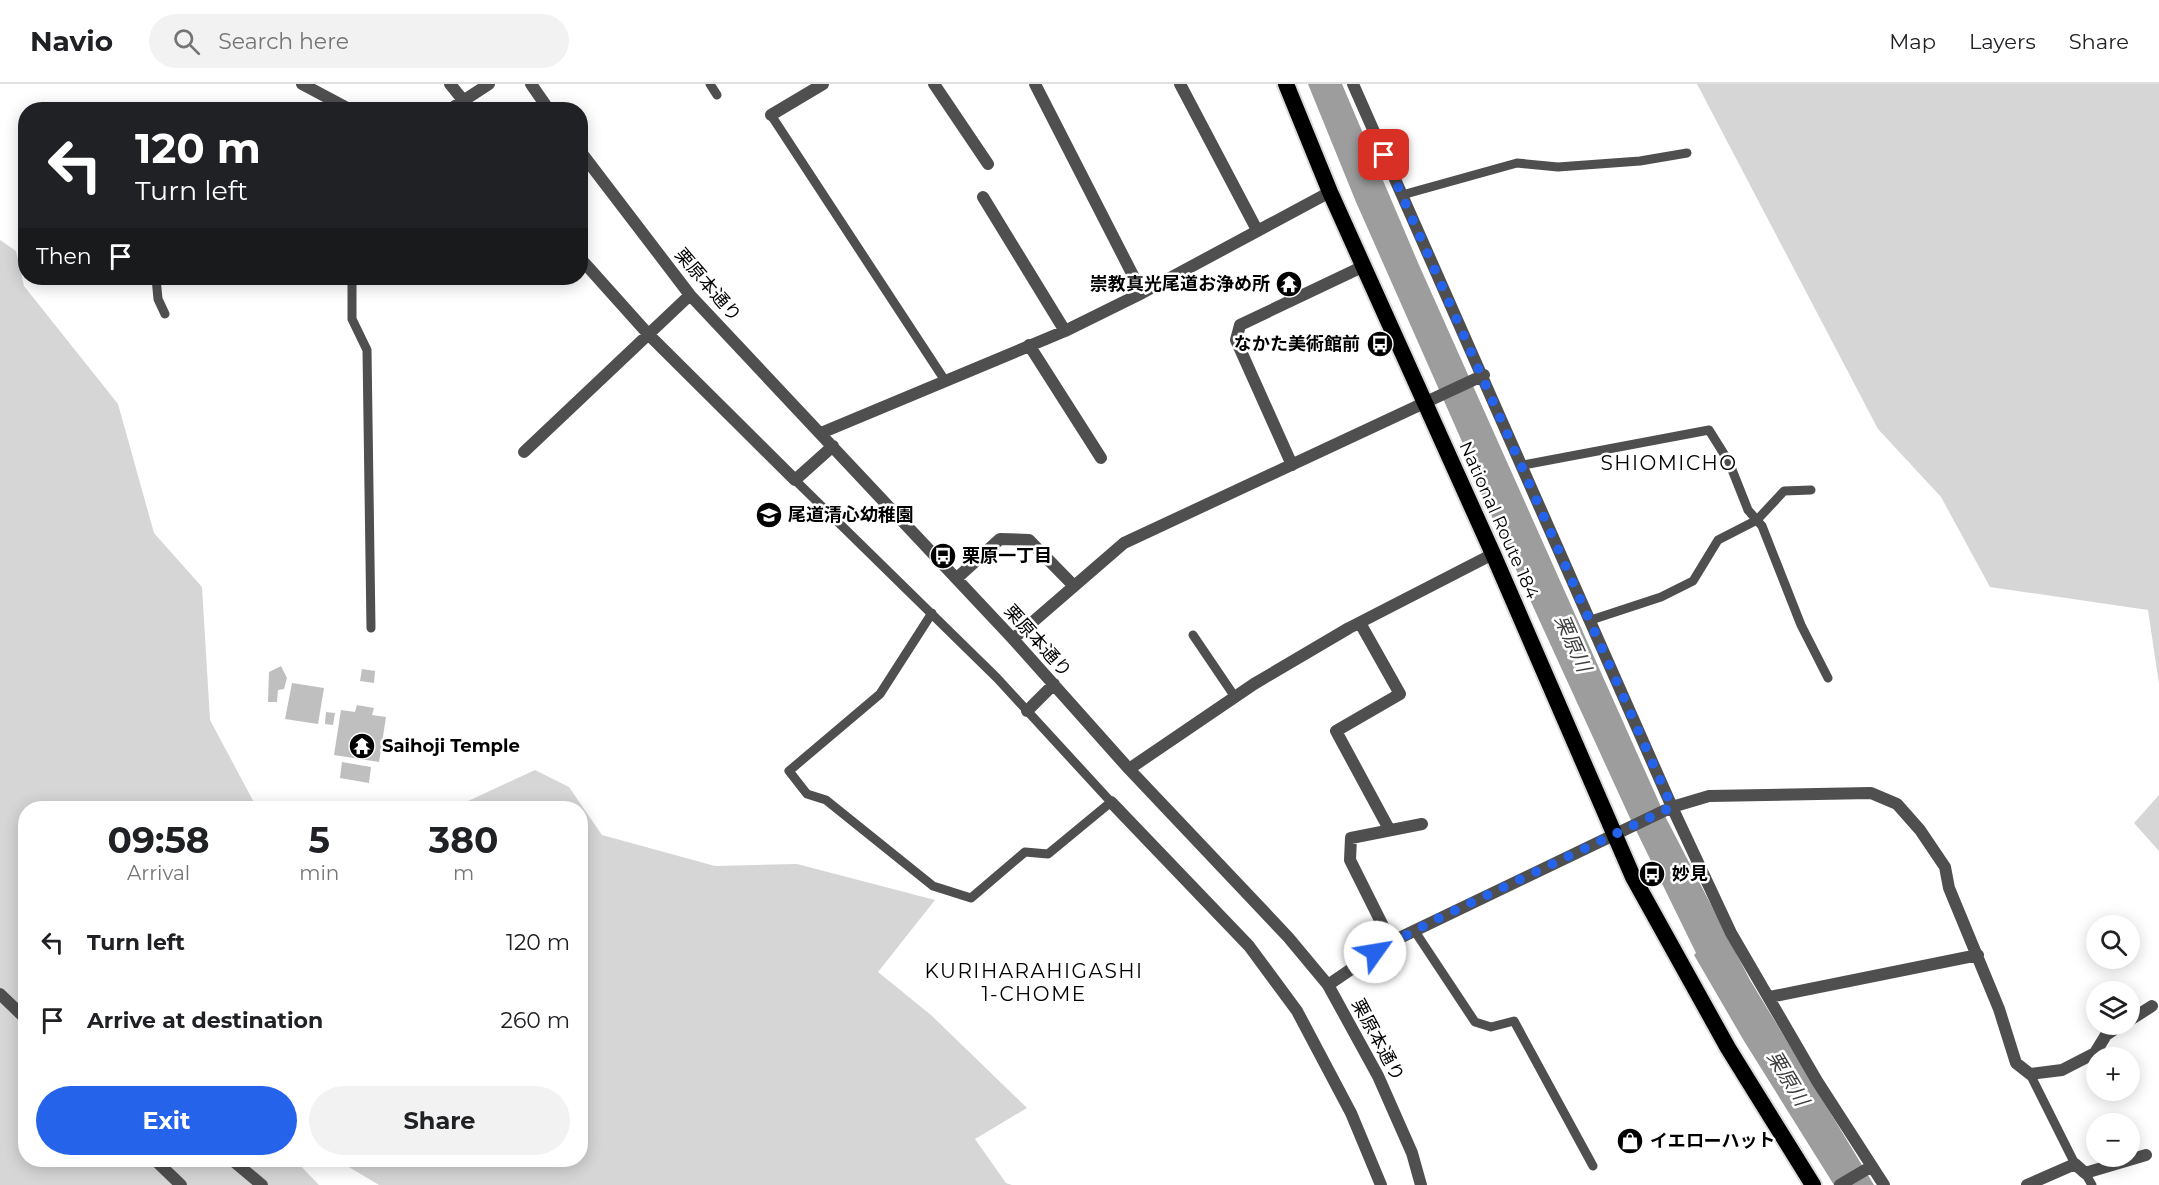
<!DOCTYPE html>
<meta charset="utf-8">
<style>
:root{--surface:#fff;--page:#f2f2f2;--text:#202124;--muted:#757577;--line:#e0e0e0;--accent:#2563eb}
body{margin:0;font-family:Montserrat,"Noto Sans JP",sans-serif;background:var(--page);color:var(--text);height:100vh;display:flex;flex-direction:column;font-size:22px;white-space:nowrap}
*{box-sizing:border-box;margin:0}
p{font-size:20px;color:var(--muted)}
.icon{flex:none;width:33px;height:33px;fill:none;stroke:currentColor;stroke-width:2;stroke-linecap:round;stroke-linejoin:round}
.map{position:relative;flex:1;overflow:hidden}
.side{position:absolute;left:18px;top:717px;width:570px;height:366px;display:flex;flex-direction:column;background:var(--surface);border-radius:24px;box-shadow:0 3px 15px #0003}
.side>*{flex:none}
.top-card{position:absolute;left:18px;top:18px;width:570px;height:183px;border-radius:24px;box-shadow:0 3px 15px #0003;background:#202124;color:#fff;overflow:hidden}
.controls{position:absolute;left:2086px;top:831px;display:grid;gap:12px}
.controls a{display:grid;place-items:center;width:54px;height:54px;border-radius:50%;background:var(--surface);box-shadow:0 3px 15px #0003;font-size:30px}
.pin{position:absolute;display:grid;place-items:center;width:51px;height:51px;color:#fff;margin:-26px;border-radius:12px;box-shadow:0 3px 9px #0006}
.me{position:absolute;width:66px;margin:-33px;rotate:58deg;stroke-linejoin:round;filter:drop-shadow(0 0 4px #0008)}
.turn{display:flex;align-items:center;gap:21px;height:126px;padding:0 18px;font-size:27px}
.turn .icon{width:78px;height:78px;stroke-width:2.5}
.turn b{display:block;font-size:42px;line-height:51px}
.then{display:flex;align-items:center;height:57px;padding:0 18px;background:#0003;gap:12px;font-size:22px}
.eta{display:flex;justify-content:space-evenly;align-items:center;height:102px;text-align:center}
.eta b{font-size:36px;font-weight:700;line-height:42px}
.primary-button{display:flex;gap:12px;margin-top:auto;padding:12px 18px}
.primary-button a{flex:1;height:69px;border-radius:36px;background:var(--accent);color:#fff;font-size:24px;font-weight:700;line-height:69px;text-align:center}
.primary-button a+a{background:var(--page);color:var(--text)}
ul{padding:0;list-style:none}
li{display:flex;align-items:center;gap:18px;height:78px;padding:0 18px}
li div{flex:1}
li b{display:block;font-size:22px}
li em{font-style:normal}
header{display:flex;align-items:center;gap:36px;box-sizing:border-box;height:84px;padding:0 30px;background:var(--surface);border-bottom:2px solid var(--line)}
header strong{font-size:28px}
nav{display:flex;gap:33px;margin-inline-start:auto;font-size:21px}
.search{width:420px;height:54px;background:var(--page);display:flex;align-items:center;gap:15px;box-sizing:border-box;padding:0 21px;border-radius:33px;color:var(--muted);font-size:22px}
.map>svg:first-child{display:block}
.green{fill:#d6d6d6}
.water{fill:#9d9d9d}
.building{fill:#bfbfbf}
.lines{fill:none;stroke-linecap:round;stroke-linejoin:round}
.trunk-casing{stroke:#dbdbdb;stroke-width:20}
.service{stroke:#4f4f4f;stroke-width:9}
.minor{stroke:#4f4f4f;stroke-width:12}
.trunk{stroke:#000;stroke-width:16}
.route{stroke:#2563eb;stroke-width:10;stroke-dasharray:0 18}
.labels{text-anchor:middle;stroke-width:5;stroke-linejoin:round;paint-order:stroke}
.poi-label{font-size:18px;font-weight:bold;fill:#000;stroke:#fff;text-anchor:start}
.street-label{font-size:18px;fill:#000;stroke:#fff}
.neighbourhood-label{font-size:20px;letter-spacing:1.5px;fill:#000;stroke:#fff}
.water-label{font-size:20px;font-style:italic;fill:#3e3e3e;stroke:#fff}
</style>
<header>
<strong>Navio</strong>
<div class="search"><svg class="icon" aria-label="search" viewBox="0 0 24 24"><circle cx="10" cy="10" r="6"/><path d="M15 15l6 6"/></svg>Search here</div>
<nav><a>Map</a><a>Layers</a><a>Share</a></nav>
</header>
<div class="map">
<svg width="2159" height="1101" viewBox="0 0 2159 1101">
<rect width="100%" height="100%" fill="#fff"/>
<path class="green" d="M1697,0H2159V600L2148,526L1990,503L1941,413L1878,345Z
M0,156L16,167L24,202L118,320L154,449L202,503L210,636L257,724H26V1076H295L319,1101H0Z
M535,686L569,703L602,751L715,782L797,780L935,816L878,888L931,931L1027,1024L975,1055L1006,1099L1012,1101H379L337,1076H580V724H453Z
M2159,711V767L2134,739Z"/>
<path class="water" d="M1308,0H1342L1419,181L1666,734L1750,896L1874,1101H1834L1744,957L1694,871L1696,869L1629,732L1476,398L1479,396L1356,118Z"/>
<path class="building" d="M281,582L287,594L284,605L278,606L277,618H268L269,588Z
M362,585L375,587L374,599L360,597Z
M292,599L324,604L318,640L285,635Z
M357,621L374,624L372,631L386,633L379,678L334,671L341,626L355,628Z
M326,628L335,629L333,641L325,640Z
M342,678L371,683L369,699L340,694Z"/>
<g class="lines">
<defs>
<path id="trunk" d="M1286,0L1330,108L1493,470L1633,793L1728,964L1813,1101"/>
</defs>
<use href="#trunk" class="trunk-casing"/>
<path class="service" d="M710,0L717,11
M771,31L944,295
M1402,111L1517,79L1558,83L1640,77L1687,69
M156,194L158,215L165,230
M352,194V235L367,266L371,544
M1523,381L1709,346L1729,378L1748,426L1762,442L1801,541L1828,594
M795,396L997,594L1111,718L1048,770L1025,768L971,814L933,802L826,716L807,710L789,687L880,610L932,529
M1591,536L1661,513L1693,497L1718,456L1757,436L1784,407L1811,406
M1193,551L1235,613
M1414,846L1475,938L1491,943L1514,937L1593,1082
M2030,990L2075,1080
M2085,1089L2092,1101"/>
<path class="minor" d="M302,0L351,26
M450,0L471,26
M531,0L549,26
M934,0L988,80
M1035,0L1142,209
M1180,0L1257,146
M1353,0L1672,723L1731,849L1817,997L1884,1101
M449,26L489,0
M771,31L823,0
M580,67L690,211L1013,555L1129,685L1288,853L1328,901L1378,992L1412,1069L1421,1101
M983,113L1065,247
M580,174L649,251L795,396L833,362
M1029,261L1101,374
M821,349L1065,247L1142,209L1330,108
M524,368L690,211
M1292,381L1236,256L1240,241L1364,182
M957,494L1000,455L1029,456L1074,502
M1360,539L1400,610L1336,647L1389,745
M1013,555L1124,459L1484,291
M1027,627L1054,600
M1129,685L1254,600L1349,544L1493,470
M1111,718L1249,862L1297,927L1351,1029L1381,1101
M1391,858L1350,776L1351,754L1422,740
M1328,901L1391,858L1672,723L1709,712L1871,709L1897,720L1920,746L1945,783L1949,804L1999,925L2016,979L2030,990L2062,986L2095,969L2106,951L2122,940
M0,910L26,935
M1770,913L1978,871
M2130,936L2152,922
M155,1076L181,1101
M232,1076L262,1101
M1840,1101L1872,1082
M2027,1101L2075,1080L2085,1089L2146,1071"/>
<use href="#trunk" class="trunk"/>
</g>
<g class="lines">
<path class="route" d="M1375,868L1435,836L1672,723L1384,71"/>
</g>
<defs>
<symbol id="temple-disc" viewBox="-11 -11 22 22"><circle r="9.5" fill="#000" stroke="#fff"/><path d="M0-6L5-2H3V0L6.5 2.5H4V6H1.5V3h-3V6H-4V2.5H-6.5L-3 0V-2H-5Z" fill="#fff"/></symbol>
<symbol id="bus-disc" viewBox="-11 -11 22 22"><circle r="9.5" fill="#000" stroke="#fff"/><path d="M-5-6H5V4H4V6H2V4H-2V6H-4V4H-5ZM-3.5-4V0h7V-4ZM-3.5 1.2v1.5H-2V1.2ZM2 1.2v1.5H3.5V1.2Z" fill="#fff"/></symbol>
<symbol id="school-disc" viewBox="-11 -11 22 22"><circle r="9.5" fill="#000" stroke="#fff"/><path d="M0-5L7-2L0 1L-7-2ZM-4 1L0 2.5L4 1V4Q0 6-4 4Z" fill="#fff"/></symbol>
<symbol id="shop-disc" viewBox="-11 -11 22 22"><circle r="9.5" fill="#000" stroke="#fff"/><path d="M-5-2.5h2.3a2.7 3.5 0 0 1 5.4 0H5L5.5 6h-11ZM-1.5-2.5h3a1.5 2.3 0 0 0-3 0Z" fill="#fff"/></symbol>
</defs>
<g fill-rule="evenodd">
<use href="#temple-disc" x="1274" y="185" width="30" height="30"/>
<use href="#bus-disc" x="1365" y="245" width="30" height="30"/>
<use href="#school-disc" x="754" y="416" width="30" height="30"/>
<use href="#bus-disc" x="928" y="457" width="30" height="30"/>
<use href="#temple-disc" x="347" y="647" width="30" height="30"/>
<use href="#bus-disc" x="1637" y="775" width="30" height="30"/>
<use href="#shop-disc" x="1615" y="1042" width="30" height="30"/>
</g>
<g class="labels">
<g class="poi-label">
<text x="1270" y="206" text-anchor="end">崇教真光尾道お浄め所</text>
<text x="1360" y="266" text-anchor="end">なかた美術館前</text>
<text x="788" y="437">尾道清心幼稚園</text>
<text x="962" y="478">栗原一丁目</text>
<text x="382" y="668">Saihoji Temple</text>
<text x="1672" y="796">妙見</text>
<text x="1650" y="1063">イエローハット</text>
</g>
<g class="street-label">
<text transform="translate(708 201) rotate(49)" y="6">栗原本通り</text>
<text transform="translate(1499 436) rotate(66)" y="6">National Route 184</text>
<text transform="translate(1038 557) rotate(48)" y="6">栗原本通り</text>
<text transform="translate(1378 956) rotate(62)" y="6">栗原本通り</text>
</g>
<g class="neighbourhood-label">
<text x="1669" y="386">SHIOMICHO</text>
<text x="1034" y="894">KURIHARAHIGASHI<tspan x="1034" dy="23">1-CHOME</tspan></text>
</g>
<g class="water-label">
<text transform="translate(1573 559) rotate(66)" y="7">栗原川</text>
<text transform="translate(1788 994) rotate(59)" y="7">栗原川</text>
</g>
</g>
</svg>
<div class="controls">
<a><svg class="icon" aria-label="search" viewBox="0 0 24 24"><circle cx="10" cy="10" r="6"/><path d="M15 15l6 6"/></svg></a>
<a><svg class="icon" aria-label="layers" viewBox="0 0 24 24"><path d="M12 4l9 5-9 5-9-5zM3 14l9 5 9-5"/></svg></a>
<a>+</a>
<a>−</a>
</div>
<div class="pin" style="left:1384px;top:71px;background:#d93025"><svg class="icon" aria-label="arrive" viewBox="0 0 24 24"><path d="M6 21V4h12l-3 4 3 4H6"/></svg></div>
<svg class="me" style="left:1375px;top:868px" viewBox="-20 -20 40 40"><circle r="19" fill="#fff"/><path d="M0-13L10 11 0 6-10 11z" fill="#2563eb"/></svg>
<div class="top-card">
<div class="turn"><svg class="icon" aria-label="left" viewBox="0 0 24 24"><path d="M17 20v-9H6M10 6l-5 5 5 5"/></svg><div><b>120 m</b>Turn left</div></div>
<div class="then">Then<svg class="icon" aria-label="arrive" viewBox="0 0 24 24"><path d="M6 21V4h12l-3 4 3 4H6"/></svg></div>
</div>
<section class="side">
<div class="eta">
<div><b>09:58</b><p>Arrival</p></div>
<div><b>5</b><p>min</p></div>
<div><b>380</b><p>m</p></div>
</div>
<ul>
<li><svg class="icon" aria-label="left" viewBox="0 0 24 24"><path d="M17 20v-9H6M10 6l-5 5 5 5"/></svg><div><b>Turn left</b></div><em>120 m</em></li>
<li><svg class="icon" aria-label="arrive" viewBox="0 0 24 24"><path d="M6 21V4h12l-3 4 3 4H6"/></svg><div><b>Arrive at destination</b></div><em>260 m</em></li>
</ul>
<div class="primary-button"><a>Exit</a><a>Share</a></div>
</section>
</div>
